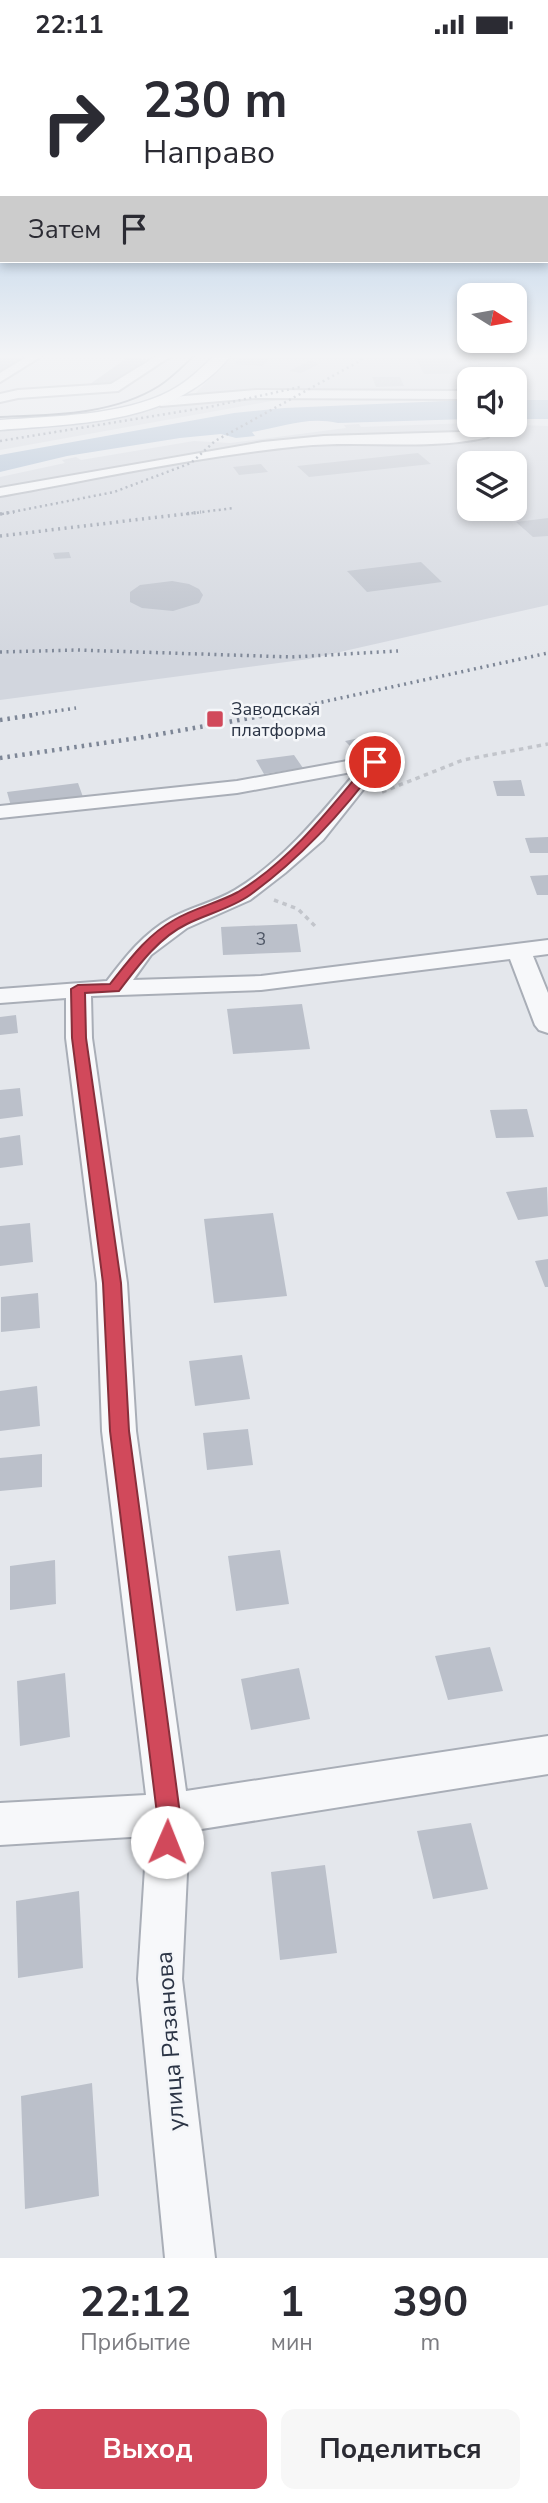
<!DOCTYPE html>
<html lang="ru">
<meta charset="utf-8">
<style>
:root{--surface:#fff;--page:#f7f7f7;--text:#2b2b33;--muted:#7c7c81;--accent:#d1495b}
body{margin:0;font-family:"Nunito Sans",sans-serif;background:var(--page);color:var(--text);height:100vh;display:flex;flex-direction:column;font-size:26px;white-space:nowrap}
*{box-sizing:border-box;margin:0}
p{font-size:23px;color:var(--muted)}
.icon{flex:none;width:38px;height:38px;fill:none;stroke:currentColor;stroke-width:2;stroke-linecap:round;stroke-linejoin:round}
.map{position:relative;height:2209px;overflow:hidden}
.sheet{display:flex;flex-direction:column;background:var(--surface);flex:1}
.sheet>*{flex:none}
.banner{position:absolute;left:0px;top:0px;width:550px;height:214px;box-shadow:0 4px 10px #0003;background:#fff;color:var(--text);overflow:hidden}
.needle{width:46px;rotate:101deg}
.tools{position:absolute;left:457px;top:234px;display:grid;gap:14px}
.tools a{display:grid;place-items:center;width:70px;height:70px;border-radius:14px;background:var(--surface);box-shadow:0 4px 10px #0003;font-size:35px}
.pin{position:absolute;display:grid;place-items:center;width:60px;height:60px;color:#fff;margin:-30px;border:4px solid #fff;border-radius:50%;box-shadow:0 2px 7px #0007}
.me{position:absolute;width:77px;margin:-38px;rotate:1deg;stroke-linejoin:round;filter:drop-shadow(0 0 5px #0008)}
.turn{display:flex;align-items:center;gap:24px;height:147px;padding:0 28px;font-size:32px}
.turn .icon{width:91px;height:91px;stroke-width:2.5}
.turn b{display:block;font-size:49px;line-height:60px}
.then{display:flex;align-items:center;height:66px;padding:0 28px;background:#0003;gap:14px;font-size:26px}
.eta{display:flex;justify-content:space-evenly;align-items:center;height:119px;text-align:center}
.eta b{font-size:42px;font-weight:700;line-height:49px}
.button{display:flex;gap:14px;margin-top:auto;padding:14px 28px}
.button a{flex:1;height:80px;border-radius:14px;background:var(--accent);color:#fff;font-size:28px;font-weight:700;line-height:80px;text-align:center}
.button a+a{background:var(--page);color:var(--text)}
.status{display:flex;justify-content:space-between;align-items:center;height:49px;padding:0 35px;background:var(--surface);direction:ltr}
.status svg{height:19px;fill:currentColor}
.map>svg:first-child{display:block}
.built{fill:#d2d6de;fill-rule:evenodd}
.water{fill:#9fb4cc}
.building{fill:#bbc0ca}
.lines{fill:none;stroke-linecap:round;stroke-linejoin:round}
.minor-casing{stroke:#a9aeb7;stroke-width:4}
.major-casing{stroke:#a3abb8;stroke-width:3}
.path{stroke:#c2c5cb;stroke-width:3.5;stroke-dasharray:4.5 4.5;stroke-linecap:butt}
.minor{fill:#f7f8fa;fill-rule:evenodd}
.major{fill:#fff;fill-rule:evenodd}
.tram{stroke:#7d8696;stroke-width:2}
.rail-far2{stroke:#7d8696;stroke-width:2.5;stroke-dasharray:2 3.5;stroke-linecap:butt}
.rail-far1{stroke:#7d8696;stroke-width:3.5;stroke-dasharray:2 4.5;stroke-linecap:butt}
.rail{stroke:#7d8696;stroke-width:4.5;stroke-dasharray:2.5 5;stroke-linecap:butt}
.route{fill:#d1495b;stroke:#882f3b;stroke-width:2}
.poi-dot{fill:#d1495b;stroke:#f4f6f9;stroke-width:2.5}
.labels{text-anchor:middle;stroke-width:5;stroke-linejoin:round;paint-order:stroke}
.far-poi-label{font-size:18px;fill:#2b3445;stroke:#f4f6f9;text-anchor:start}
.number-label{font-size:18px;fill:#4f5766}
.near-street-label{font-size:24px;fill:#2b3445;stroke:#f4f6f9}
</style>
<div class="status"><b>22:11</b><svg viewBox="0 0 49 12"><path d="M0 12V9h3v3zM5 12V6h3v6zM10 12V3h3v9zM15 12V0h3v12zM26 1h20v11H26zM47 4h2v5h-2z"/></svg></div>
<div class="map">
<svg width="548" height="2209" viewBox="0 0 548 2209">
<rect width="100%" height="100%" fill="#e4e7ec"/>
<path class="built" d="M234,305H548V352L515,351L514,331H469V350L288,349L0,401V378L93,369L186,354Z
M469,374L548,377V556L309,610L0,651V428L65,414L62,411L76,408L81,411L194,392L230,394L346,379L344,376L359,375L361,378ZM469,415H514V460H469Z"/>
<path class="water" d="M469,351V370L338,374C307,367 283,378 252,383L255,387L236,389L221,385L180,389L67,407L0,423V406L234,364L284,359Z
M515,351H548V370H515Z"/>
<path class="building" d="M9,305H32L0,325V310Z
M244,305H276L262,317L234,315Z
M414,305H474L485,324L424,325Z
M127,309L147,310L111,337L90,335Z
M309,312L321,314L301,324L289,322Z
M372,328H400L404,337L376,338Z
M418,404L431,415L309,428L297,417Z
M261,415L268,423L239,426L233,418Z
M548,469V487L533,488L516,473Z
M69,503L71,509L55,510L53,504Z
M421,513L442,533L367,543L347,522Z
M172,532L189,535L199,540L203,546L199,554L173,562L142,559L130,553V543L140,536Z
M379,685L393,699L359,706L345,692Z
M294,706L303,719L264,725L256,711Z
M521,731L525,747H497L493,732Z
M78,734L83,748L11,757L7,743Z
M548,788V804H530L525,789Z
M548,826V846H537L530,827Z
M297,875L301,903L223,906L221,878Z
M302,955L310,1000L233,1005L227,960Z
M16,966L18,984L0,986V968Z
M20,1039L23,1067L0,1070V1041Z
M527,1060L534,1088L496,1089L490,1061Z
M20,1086L23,1116L0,1119V1089Z
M547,1138L548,1167L518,1171L506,1143Z
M273,1164L287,1247L214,1254L204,1170Z
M30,1174L33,1213L0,1217V1177Z
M548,1210V1238H545L535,1212Z
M38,1244L40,1279L1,1283V1248Z
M242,1306L250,1350L195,1357L189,1312Z
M37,1337L40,1377L0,1382V1342Z
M248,1380L253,1416L207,1421L203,1384Z
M42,1405V1438L0,1442V1409Z
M280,1501L289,1555L236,1562L228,1507Z
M55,1511L56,1555L10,1561V1517Z
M490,1598L503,1642L448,1651L435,1607Z
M299,1619L310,1670L251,1681L241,1630Z
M65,1624L70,1688L20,1697L17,1632Z
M471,1774L488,1840L433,1850L417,1782Z
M325,1816L337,1904L280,1911L271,1823Z
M79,1842L83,1919L18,1929L16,1852Z
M92,2034L99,2147L25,2160L21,2047Z"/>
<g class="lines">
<defs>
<path id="minor" d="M31,305H45L0,333V324Z
M160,305H174L118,342L18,349L0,353V345L18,341L111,335Z
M257,341L469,342V350L257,349L161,357L155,353L161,349Z
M474,376H488V388C428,402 362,391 301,397C200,407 100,429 0,447V439L263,393L324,387L460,383L476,382Z
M375,707L382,709L385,713L323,791L285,824L250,851L187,879L151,906L133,931L261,927L548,891V905L533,907L548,944V984L539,981L535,976L510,910L261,941L91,947L92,989L127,1234L136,1382L186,1742L548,1687V1725L189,1782L182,1930L215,2209H165L138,1930L147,1787L0,1796V1754L146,1746L102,1382L97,1234L66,989V949L0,954V940L107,932C126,907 144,884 171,869C191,858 215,853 235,841C284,811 320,766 357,722L237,744L0,769V757L237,732Z"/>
<path id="major" d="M216,305H232C177,375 82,374 0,381V371C52,367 123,367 170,342C188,333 202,318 216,305Z"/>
</defs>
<use href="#minor" class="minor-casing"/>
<use href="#major" class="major-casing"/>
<path class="path" d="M382,743L463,711L548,695
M274,851L298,860L315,877"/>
<use href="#minor" class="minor"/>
<use href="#major" class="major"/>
<path class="tram" d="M0,368C52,366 113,366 159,337C173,328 184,316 196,305"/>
<path class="rail-far2" d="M0,392L209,358L300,338
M2,465L114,443L191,414L215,392L358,313L367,305
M186,465L234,459"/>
<path class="rail-far1" d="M0,465L14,463
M0,487L201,463
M0,603L77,601L292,608L398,602
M23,667L76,659
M258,667L548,604"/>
<path class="rail" d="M0,671L34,666
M0,709L138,689L267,666"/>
</g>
<linearGradient id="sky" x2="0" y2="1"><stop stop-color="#8bb4dd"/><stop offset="0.5" stop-color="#f3f4f6"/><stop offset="1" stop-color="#f3f4f6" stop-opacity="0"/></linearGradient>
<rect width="548" height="614" fill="url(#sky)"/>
<path class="route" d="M371,710L380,713C343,763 301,809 250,846C232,859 207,865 187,875C158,889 138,917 119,942L85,944L86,989L121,1234L129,1382L180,1765L179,1793L176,1801L167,1805L159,1801L155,1793L157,1765L110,1382L103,1234L72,989L71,940L78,936L110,935C129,911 147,886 174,871C194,859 218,854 238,843C291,811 332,757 371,710Z"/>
<rect class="poi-dot" x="206" y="661" width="18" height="18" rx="3.5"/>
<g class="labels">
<g class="far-poi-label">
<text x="231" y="666">Заводская<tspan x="231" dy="21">платформа</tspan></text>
</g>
<g class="number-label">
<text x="261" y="896">3</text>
</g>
<g class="near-street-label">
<text transform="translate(170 1992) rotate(-94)" y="8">улица Рязанова</text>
</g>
</g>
</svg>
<div class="tools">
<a><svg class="needle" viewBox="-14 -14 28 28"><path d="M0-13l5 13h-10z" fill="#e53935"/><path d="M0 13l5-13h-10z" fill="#7c7c81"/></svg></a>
<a><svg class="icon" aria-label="sound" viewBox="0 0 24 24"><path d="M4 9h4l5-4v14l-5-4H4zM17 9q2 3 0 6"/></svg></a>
<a><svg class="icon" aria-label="layers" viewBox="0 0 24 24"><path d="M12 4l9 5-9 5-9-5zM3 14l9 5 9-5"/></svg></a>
</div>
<div class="pin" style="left:375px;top:713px;background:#d93025"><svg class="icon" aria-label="arrive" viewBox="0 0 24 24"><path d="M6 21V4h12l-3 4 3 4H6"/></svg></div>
<svg class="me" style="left:167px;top:1793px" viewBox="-20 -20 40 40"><circle r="19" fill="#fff"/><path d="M0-13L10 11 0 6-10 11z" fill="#d1495b"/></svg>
<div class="banner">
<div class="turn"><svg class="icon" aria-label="right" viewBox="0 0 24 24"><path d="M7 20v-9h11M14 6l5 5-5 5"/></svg><div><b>230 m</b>Направо</div></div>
<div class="then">Затем<svg class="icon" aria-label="arrive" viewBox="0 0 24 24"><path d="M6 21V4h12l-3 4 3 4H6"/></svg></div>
</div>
</div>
<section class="sheet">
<div class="eta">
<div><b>22:12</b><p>Прибытие</p></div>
<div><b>1</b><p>мин</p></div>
<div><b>390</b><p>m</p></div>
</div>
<div class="button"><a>Выход</a><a>Поделиться</a></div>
</section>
